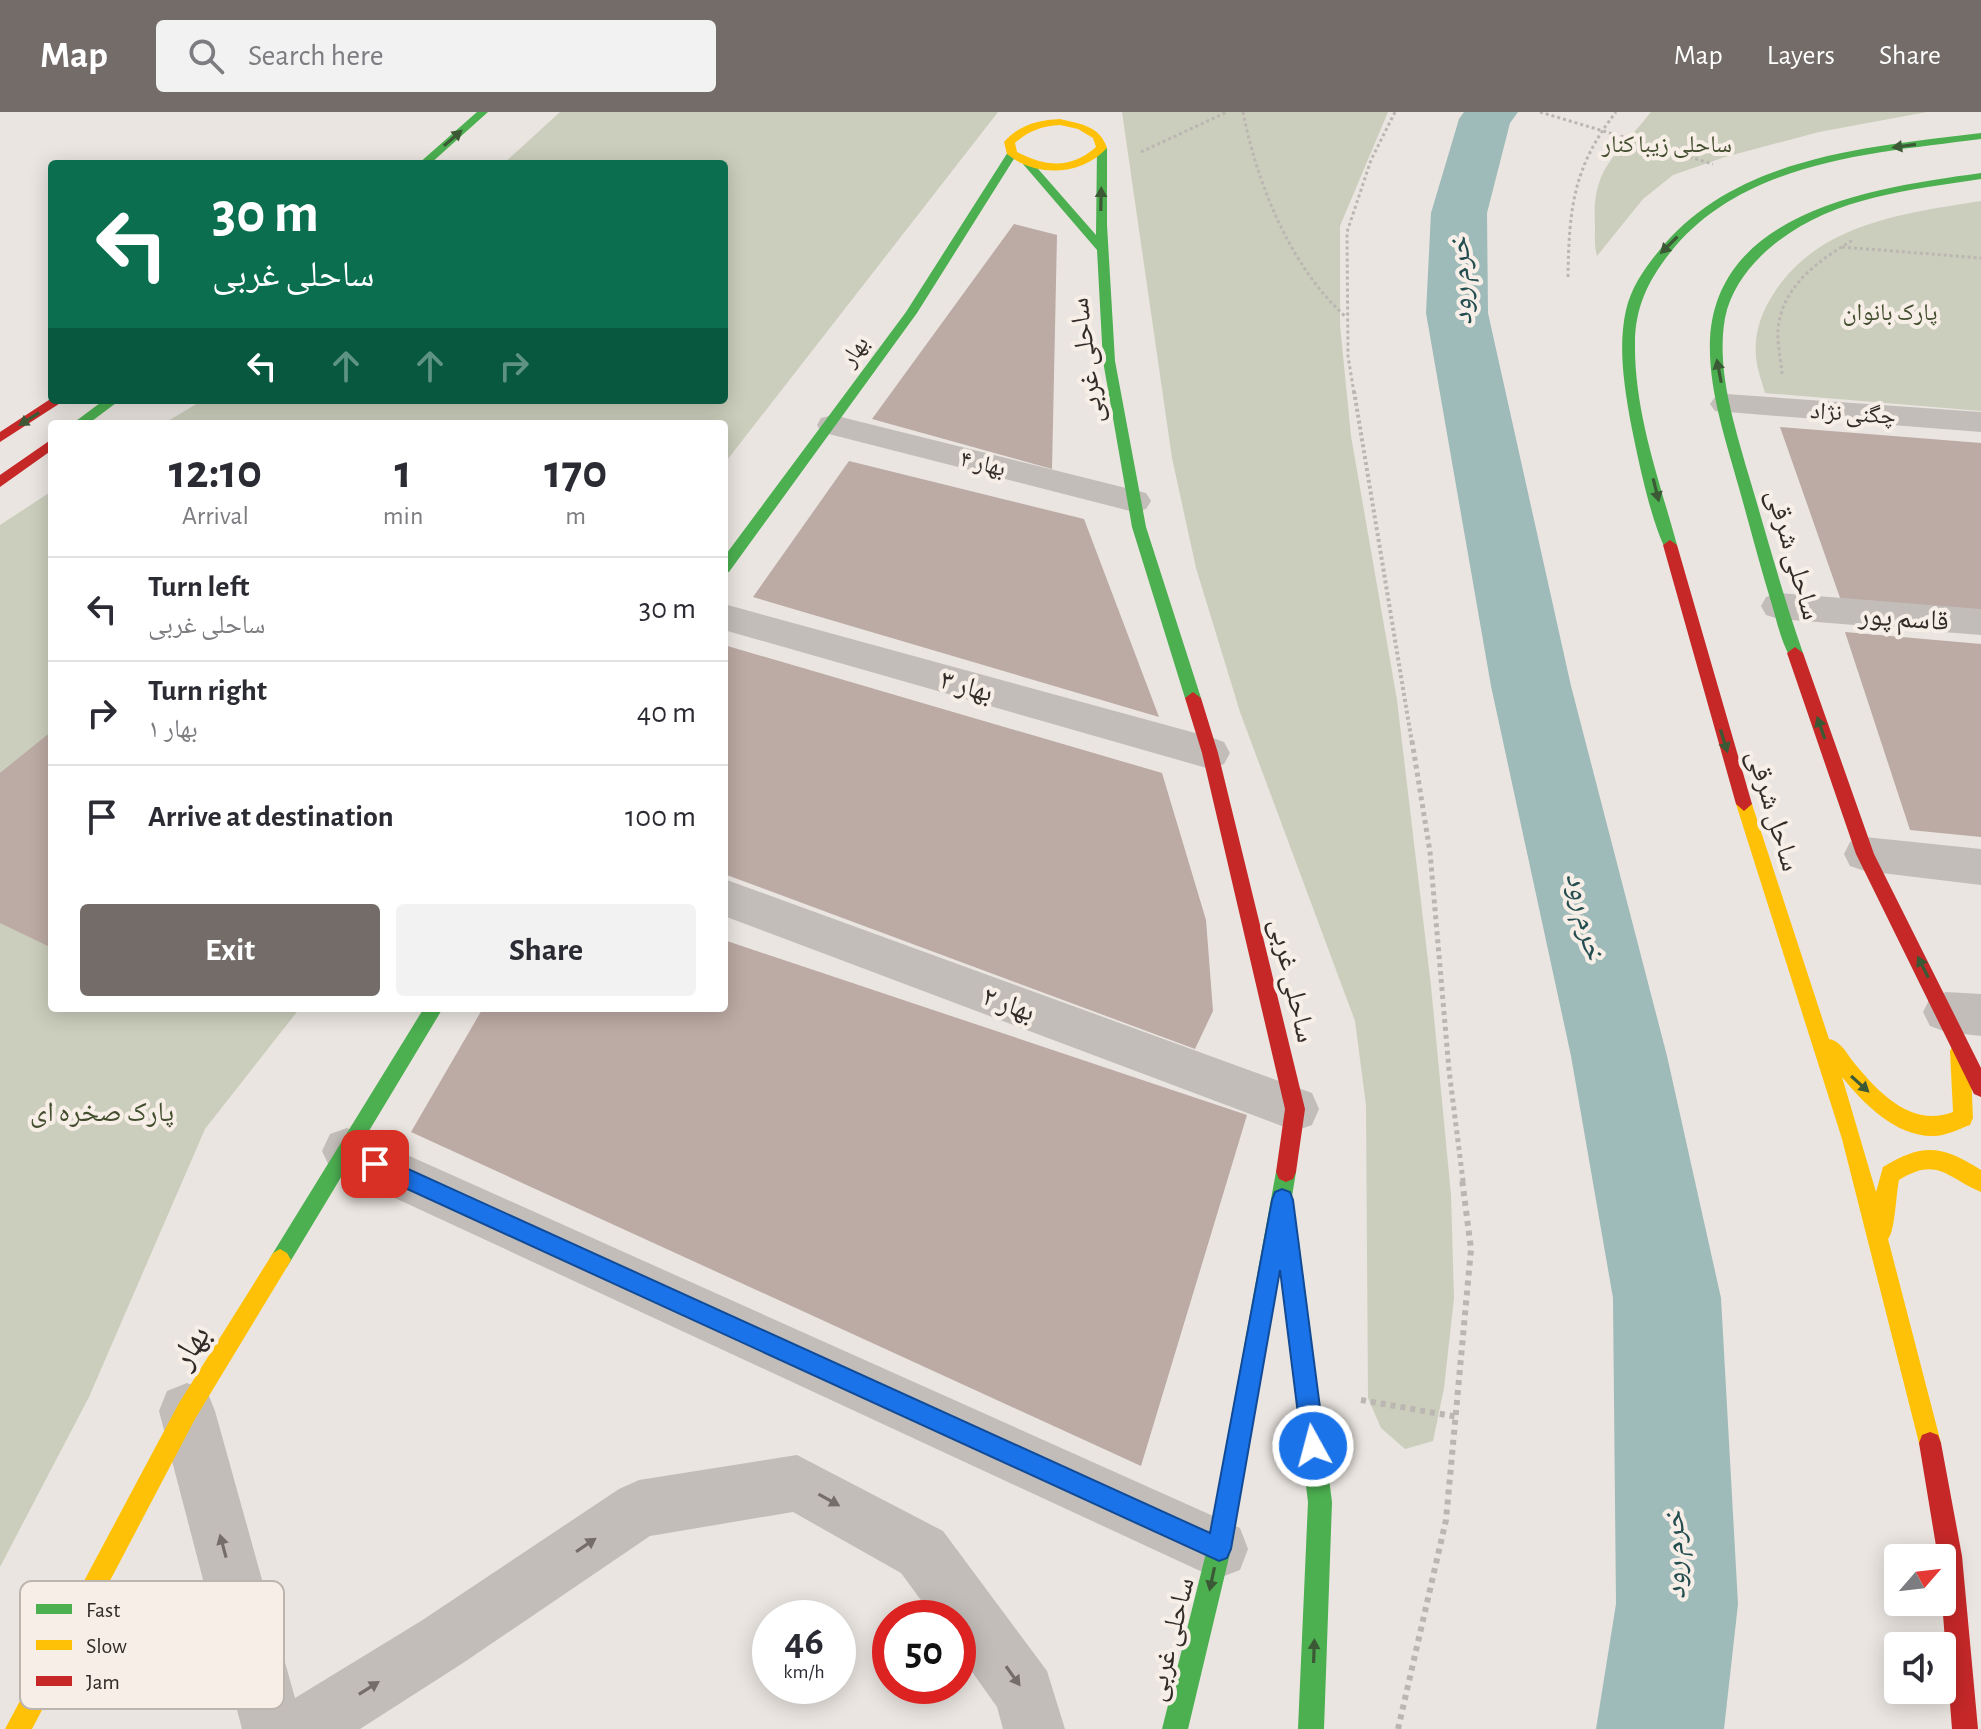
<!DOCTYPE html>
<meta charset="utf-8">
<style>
:root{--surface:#fff;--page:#f2f2f3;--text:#2b2b33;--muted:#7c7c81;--line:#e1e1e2;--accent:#736c68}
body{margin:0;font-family:"Alegreya Sans","Noto Naskh Arabic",sans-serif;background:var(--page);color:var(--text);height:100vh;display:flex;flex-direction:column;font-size:30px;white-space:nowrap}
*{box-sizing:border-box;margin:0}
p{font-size:26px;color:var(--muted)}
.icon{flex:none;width:44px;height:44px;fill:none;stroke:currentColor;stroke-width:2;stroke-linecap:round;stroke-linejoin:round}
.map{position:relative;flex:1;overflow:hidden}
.details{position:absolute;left:48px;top:308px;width:680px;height:592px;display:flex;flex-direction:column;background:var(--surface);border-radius:8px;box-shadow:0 4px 20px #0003}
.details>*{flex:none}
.top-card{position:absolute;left:48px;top:48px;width:680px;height:244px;border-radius:8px;box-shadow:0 4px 20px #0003;background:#0b6e4f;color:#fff;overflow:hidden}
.needle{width:52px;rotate:62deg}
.tools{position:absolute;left:1884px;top:1432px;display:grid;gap:16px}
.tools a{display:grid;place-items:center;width:72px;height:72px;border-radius:8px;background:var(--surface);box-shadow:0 4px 20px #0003;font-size:40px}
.speed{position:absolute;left:752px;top:1488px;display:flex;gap:16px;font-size:40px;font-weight:700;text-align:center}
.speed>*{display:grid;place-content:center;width:104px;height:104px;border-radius:50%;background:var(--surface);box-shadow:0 4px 20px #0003;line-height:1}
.speed small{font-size:20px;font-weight:400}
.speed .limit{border:12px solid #d22;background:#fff;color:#111}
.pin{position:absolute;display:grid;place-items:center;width:68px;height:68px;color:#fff;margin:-34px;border-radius:16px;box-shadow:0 4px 12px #0006}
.me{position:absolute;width:88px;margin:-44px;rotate:353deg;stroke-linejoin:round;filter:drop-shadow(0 0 6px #0008)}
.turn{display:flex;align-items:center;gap:28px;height:168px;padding:0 32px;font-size:36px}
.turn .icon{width:104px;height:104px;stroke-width:2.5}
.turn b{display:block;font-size:56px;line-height:68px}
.lanes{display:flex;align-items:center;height:76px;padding:0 32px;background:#0003;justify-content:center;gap:40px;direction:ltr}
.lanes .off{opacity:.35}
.eta{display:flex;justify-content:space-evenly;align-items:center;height:136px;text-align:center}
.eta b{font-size:48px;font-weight:700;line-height:56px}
.primary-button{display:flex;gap:16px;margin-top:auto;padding:16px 32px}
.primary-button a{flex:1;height:92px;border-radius:8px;background:var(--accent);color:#fff;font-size:32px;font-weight:700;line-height:92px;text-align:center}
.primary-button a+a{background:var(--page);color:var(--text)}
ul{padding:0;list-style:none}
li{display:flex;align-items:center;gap:24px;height:104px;padding:0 32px;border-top:2px solid var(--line)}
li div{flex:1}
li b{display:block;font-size:30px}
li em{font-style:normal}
header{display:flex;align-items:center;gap:48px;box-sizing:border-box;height:112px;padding:0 40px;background:var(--accent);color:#fff}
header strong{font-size:38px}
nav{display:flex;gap:44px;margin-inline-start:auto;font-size:28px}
.search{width:560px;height:72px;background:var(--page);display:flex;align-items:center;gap:20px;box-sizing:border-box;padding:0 28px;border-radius:8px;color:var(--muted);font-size:30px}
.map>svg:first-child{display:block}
.green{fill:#cbcebc}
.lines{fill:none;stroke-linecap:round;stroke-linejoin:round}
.river{fill:#9ebab9;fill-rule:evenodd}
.building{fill:#bcaaa4}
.path-far3{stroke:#bcb6b2;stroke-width:3;stroke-dasharray:3 3;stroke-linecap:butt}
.path-far2{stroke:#bcb6b2;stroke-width:4;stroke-dasharray:3 3;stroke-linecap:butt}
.path-far1{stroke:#bcb6b2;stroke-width:5;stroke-dasharray:4 4;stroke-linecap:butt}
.path{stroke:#bcb6b2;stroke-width:6;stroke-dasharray:5 5;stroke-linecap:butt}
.street{fill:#c3bdb9;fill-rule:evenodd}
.fast{fill:#4caf50;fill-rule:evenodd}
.slow{fill:#ffc107;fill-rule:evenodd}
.jam{fill:#c62828;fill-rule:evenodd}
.oneway{fill:#3c5936}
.oneway2{fill:#746d69}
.route{fill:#1a73e8;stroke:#114b97;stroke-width:2}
.labels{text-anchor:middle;stroke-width:8;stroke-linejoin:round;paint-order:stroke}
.far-park-label{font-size:24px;fill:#434e2f;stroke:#f7efe7}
.far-street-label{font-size:24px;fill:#332b28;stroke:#f7efe7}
.street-label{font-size:28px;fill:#332b28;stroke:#f7efe7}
.park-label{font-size:28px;fill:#434e2f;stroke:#f7efe7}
.water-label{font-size:30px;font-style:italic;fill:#234d4f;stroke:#f7efe7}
.near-street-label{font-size:34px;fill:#332b28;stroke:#f7efe7}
.key{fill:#f7efe7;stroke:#bcb4ae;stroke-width:2}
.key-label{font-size:22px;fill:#332b28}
</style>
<header>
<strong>Map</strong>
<div class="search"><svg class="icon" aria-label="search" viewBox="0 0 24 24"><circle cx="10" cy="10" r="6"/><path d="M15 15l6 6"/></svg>Search here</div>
<nav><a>Map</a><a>Layers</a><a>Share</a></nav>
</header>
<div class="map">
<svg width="1981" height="1617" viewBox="0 0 1981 1617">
<rect width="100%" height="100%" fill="#eae5e0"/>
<path class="green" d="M560,0H998L724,352V312H163L203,288H724V52H503Z
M1122,0H1388L1340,114V213L1351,324L1397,588L1431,874L1451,1083L1454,1186L1444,1276L1433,1329L1405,1337L1381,1316L1368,1286L1366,993L1355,909L1240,600L1196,456L1172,346Z
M1651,0H1927L1819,20L1725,45L1673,63L1643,87L1597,144C1594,134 1595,123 1595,113C1591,55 1618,42 1651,0Z
M1981,89V299L1765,281C1762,270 1757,257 1756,245C1754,221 1761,201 1774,181C1819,111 1905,101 1981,89Z
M52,379V896H300L205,1017L89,1285L0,1455V413Z"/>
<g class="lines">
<path class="river" d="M1464,0H1518L1510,11L1487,101L1488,201L1571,574L1667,944L1721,1186L1738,1492L1724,1617H1596L1616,1492L1613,1186L1571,944L1491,574L1426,201L1431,101L1459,7Z"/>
</g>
<path class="building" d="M1014,112L1057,123L1052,357L872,307Z
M1780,315L1981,331V508L1845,500Z
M849,349L1084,407L1159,605L753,485Z
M1845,520L1981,532V725L1910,718Z
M724,533L1162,661L1206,808L1213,899L1195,937L724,762Z
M52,619V836L0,811V661Z
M724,828L1247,1003L1141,1354L411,1020L483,896H724Z"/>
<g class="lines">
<path class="path-far3" d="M1243,0C1257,72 1291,156 1346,205
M1540,0L1713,52
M1141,40L1227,0
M1842,135L1981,146
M1568,165C1569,97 1573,55 1616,0
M1782,262C1781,247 1777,232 1778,217C1782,174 1819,148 1853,128
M1354,281L1348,244L1347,120L1371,48L1395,0"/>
<path class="path-far2" d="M1354,279L1412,631"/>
<path class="path-far1" d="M1412,629L1430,740L1449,958L1463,1069"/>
<path class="path" d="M1361,1288L1458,1305
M1398,1617L1446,1408L1471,1137L1462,1067"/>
<path class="street" d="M1726,282L1981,300V320L1715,299L1710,292L1715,285Z
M833,303L1134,378L1146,381L1151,389L1146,397L1134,400L821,320L817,313L821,306Z
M1779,481L1981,497V523L1779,507L1766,503L1761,494L1766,485Z
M724,492L1210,625L1224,630L1230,641L1224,652L1210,657L724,518Z
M1865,725L1981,737V773L1865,759L1850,754L1844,742L1850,730Z
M724,767L1312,981L1319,997L1312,1013L1295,1019L724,804Z
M1946,880L1981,882V924L1946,920L1930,914L1923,900L1930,886Z
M347,1016L1240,1416L1248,1437L1240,1458L1219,1466L1198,1458L330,1056L322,1039L330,1022Z
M187,1271L207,1279L215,1299L295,1586L421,1509L619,1377L639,1368L797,1343L943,1419L1047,1559L1065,1617H1003L997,1595L958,1540V1506H934L901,1461L793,1400L650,1424L463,1551L360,1617H242L159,1299L167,1279Z"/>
<path class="fast" d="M477,0H488L430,52H418Z
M1981,21V27C1873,41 1741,49 1669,142C1648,169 1635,196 1635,231C1634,300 1659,367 1677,433L1670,438L1665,436C1650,406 1637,342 1630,307C1624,272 1618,234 1626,198C1631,176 1644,157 1658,140C1734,44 1868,35 1981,21Z
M1102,33L1107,36V113L1115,249L1146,415L1201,586L1193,592L1185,586L1132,415L1103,249L1097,138L1023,52L1032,50L1096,123L1097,36Z
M1008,40L1017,42L917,201L729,460L724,461V445L906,200Z
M1981,61V67C1903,79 1821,86 1761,144C1744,161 1730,181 1725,206C1716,258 1734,311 1748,361C1766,421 1782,481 1803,541L1800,545H1790C1781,529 1777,510 1772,493C1760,454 1750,415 1739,376C1726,328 1708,278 1710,227C1717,96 1881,75 1981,61Z
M104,288H120L88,312H72Z
M424,896H443L287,1155L280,1159L273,1155L269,1148L273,1141Z
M1286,1050L1293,1053L1296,1060L1286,1121L1295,1123L1299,1130L1332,1390L1324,1617H1298L1308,1390L1280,1153L1231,1437L1188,1617H1162L1207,1437L1276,1060L1279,1053Z"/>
<path class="slow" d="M1060,7C1081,12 1100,14 1107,36C1081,64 1036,66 1007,42L1004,30C1019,13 1038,8 1060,7ZM1060,13L1078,17L1093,26L1096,35C1071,57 1046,55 1017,40L1015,31C1028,19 1042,14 1060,13Z
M1744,685L1752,692L1829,927C1841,929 1847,942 1855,952C1879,981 1912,1016 1953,1000L1950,939L1953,933L1960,930L1967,933L1970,939L1973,1006L1970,1013C1959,1017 1946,1024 1934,1024C1896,1025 1864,992 1842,965L1876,1080L1883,1055C1923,1031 1941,1033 1981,1058V1080C1947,1066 1938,1044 1899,1068C1896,1082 1895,1120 1888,1127L1941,1331L1938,1339L1930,1342L1922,1339L1919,1331L1842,1027L1736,692Z
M280,1137L287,1141L291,1148L287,1155L195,1307L32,1617H5L179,1291L273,1141Z"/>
<path class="jam" d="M52,286L65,288L0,330V320Z
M52,327V338L0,375V363Z
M1670,428L1677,433L1752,692L1744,699L1736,692L1663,433Z
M1795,535L1803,541L1874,742L1981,956V985L1974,982L1856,742L1787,541Z
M1193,580L1201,586L1218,641L1305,997L1296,1060L1293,1067L1286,1070L1279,1067L1276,1060L1285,997L1202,641L1185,586Z
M1930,1320L1938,1323L1941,1331L1962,1444L1978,1617H1952L1942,1490V1446H1938L1919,1331L1922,1323Z"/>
</g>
<defs><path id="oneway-solid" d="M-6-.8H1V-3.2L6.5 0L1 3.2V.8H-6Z" transform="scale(2)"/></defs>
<g class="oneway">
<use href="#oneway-solid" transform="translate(453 26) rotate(-41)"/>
<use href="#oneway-solid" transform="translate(1904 34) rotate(172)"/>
<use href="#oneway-solid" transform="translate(1101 87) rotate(-89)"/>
<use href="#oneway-solid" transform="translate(1669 133) rotate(135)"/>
<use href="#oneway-solid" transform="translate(1719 259) rotate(-101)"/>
<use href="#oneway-solid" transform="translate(29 307) rotate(148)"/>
<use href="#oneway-solid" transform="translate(1656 378) rotate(76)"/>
<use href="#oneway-solid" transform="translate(1821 616) rotate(-109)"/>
<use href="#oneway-solid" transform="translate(1724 629) rotate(73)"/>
<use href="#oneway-solid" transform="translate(1923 855) rotate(-117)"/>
<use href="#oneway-solid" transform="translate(1860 972) rotate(42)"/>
<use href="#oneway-solid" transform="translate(1212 1467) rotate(102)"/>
<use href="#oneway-solid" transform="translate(1314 1539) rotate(-88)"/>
</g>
<g class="oneway2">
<use href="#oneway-solid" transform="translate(829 1388) rotate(29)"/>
<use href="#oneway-solid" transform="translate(586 1433) rotate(-34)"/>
<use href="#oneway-solid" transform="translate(223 1434) rotate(-105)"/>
<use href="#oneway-solid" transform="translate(1013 1564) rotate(54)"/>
<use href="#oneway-solid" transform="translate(369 1576) rotate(-32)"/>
</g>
<path class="route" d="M375,1042L1210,1421L1272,1088L1275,1080L1282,1077L1290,1080L1293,1088L1325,1334L1321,1343L1313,1346L1305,1343L1302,1334L1280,1158L1231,1437L1227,1446L1219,1449L368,1059L365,1052L368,1045Z"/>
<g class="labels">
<g class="far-park-label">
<text x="1667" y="40">ساحلی زیبا کنار</text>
<text x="1890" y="208">پارک بانوان</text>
</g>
<g class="far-street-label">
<text transform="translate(854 239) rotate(-56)" y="8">بهار</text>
<text transform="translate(1853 301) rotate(4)" y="8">چگنی نژاد</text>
<text transform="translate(983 351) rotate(14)" y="8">بهار ۴</text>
</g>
<g class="street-label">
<text transform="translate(1085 249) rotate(-97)" y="10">ساحلی غربی</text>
<text transform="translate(1795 442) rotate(74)" y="10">ساحلی شرقی</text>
<text transform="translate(1904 505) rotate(4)" y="10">قاسم پور</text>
<text transform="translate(967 573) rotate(16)" y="10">بهار ۳</text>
<text transform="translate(1775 698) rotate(73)" y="10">ساحل شرقی</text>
<text transform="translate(1294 868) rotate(77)" y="10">ساحلی غربی</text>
<text transform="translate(1009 891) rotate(20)" y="10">بهار ۲</text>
<text transform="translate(1169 1527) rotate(-76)" y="10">ساحلی غربی</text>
</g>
<g class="park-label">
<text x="102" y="1009">پارک صخره ای</text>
</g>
<g class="water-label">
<text transform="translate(1460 169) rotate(-92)" y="10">خرم رود</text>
<text transform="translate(1586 804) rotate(77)" y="10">خرم رود</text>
<text transform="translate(1674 1443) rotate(-91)" y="10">خرم رود</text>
</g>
<g class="near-street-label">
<text transform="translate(189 1234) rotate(-58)" y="12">بهار</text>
</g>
</g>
<rect x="20" y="1469" width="264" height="128" rx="12" class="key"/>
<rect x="36" y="1492" width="36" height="10" fill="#4caf50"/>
<rect x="36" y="1528" width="36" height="10" fill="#ffc107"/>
<rect x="36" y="1564" width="36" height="10" fill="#c62828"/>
<g class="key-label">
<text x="86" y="1505">Fast</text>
<text x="86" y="1541">Slow</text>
<text x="86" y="1577">Jam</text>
</g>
</svg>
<div class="tools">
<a><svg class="needle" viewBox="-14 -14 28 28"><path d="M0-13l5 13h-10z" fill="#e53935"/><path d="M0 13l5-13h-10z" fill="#7c7c81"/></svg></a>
<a><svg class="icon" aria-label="sound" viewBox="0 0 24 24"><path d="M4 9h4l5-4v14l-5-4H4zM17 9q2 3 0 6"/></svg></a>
</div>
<div class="speed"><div>46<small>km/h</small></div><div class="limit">50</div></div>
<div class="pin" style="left:375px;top:1052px;background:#d93025"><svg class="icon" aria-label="arrive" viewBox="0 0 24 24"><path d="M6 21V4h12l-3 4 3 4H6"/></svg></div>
<svg class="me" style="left:1313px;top:1334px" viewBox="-20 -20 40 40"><circle r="17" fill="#1a73e8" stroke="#fff" stroke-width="3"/><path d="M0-11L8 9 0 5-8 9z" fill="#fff"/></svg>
<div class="top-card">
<div class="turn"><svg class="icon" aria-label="left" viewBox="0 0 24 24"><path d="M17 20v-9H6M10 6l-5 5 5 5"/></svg><div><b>30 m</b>ساحلی غربی</div></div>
<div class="lanes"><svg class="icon" aria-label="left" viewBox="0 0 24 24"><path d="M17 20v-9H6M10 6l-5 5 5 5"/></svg><svg class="icon off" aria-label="ahead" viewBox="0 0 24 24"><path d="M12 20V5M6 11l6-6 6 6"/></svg><svg class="icon off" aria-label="ahead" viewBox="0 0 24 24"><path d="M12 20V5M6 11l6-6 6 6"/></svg><svg class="icon off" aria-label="right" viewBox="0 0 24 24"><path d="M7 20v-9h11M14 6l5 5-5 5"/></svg></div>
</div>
<section class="details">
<div class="eta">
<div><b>12:10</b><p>Arrival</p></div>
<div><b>1</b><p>min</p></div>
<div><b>170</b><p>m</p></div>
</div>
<ul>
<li><svg class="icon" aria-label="left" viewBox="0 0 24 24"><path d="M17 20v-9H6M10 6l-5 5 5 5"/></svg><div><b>Turn left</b><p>ساحلی غربی</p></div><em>30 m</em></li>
<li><svg class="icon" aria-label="right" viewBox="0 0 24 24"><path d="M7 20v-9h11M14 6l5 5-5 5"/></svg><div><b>Turn right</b><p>بهار ۱</p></div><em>40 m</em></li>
<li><svg class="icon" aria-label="arrive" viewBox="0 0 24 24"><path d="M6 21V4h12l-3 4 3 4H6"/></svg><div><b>Arrive at destination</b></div><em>100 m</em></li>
</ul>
<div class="primary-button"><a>Exit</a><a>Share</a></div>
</section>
</div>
